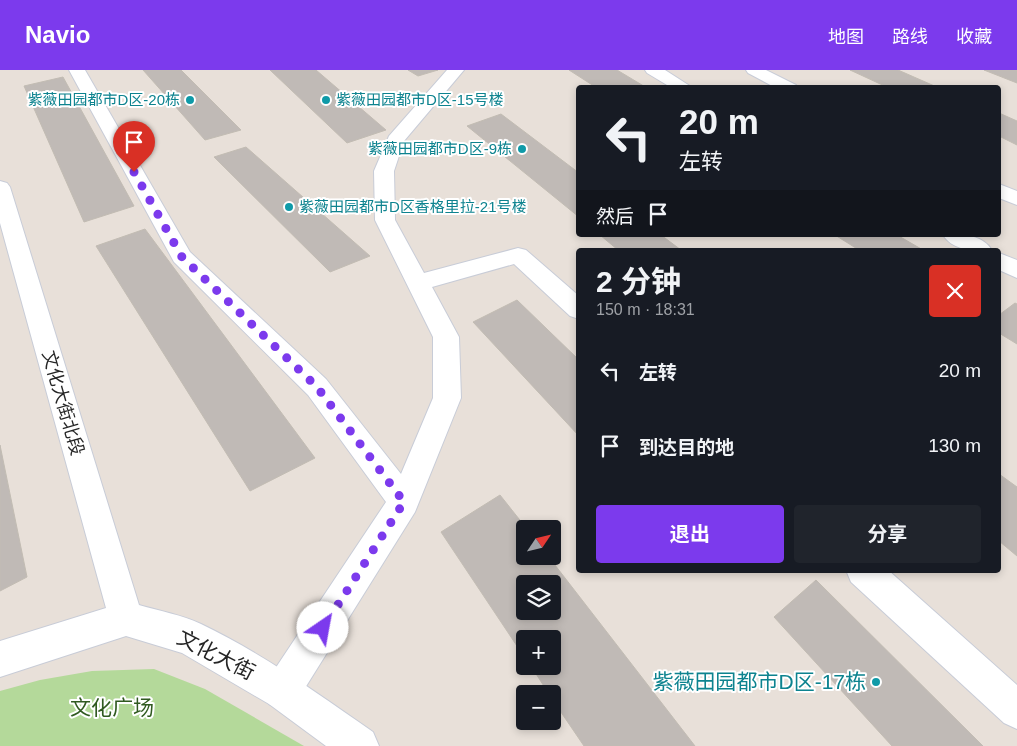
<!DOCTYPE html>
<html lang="zh">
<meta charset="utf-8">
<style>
:root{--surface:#171b24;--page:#20242c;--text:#f1f3f6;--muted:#9ea1a6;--accent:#7c3aed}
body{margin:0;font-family:Arial,"Noto Sans SC",sans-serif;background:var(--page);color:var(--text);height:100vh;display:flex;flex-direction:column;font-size:19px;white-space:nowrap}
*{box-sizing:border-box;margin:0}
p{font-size:16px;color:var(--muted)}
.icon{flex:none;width:28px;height:28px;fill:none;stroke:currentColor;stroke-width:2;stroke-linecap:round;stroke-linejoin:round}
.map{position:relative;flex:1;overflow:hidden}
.side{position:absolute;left:576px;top:178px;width:425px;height:325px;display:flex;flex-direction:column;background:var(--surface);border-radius:5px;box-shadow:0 2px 8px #0003}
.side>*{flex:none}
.banner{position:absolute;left:576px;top:15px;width:425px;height:152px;border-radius:5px;box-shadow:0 2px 8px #0003;background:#171b24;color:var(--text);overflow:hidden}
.needle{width:32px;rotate:55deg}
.buttons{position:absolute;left:516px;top:450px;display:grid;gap:10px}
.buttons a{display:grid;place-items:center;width:45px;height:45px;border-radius:5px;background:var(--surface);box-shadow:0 2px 8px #0003;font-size:25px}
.pin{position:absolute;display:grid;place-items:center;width:42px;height:42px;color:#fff;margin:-51px -21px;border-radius:50% 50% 50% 0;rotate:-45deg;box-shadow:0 0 5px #0007}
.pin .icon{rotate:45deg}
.me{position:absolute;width:55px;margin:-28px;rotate:33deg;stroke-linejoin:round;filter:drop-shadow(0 0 4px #0008)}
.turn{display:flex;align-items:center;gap:18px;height:105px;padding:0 20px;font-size:22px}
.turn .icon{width:65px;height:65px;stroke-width:2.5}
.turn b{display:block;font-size:35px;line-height:42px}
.then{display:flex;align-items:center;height:48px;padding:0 20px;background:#0003;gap:10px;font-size:19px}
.round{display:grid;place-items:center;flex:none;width:52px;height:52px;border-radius:5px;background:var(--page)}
.summary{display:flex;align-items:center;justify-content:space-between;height:85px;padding:0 20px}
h1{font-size:30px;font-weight:700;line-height:38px}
.action{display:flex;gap:10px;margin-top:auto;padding:10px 20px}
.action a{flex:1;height:58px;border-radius:5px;background:var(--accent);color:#fff;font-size:20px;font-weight:700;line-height:58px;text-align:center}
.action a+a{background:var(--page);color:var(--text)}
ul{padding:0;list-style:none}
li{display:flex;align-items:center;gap:15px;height:75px;padding:0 20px}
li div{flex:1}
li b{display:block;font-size:19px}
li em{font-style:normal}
header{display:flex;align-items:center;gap:30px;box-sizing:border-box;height:70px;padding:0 25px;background:var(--accent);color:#fff}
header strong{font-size:24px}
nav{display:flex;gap:28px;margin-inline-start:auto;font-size:18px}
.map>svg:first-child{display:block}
.green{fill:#b4d99a}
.building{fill:#c0bab6;stroke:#c2bcb3;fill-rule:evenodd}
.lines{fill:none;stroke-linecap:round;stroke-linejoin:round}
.street-casing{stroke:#c8ccd7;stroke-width:2}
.secondary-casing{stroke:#c8ccd7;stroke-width:2}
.street{fill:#fff;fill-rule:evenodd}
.secondary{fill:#fff;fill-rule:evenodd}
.route{stroke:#7c3aed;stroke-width:9;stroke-dasharray:0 16.2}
.culture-dot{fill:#0f9aa8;stroke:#fff;stroke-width:2}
.labels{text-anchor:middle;stroke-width:4;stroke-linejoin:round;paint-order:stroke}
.far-culture-label{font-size:15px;fill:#0d838f;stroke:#fff;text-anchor:end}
.street-label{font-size:18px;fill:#262626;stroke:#fff}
.near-street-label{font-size:21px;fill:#262626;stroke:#fff}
.near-culture-label{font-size:21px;fill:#0d838f;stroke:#fff;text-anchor:end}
.near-park-label{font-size:21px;fill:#305a20;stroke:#fff}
</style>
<header>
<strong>Navio</strong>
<nav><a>地图</a><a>路线</a><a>收藏</a></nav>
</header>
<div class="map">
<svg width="1017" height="676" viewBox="0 0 1017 676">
<rect width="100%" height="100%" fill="#e8e0d9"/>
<path class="green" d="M154,599L205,619L304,676H0V621L40,610L92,601Z"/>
<path class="building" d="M143,0H181L241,60L205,70Z
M270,0H316L386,60L347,73Z
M408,0H438L418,6Z
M569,0H617L647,18H597Z
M850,0H898L939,18H889Z
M984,0H1017V13Z
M63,7L134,136L84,152L24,16Z
M999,43L1017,51V75L999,66Z
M501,44L579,103V147L467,56Z
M246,77L370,186L330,202L214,87Z
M145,159L315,388L250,421L96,176Z
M600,165H661L681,180H618Z
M835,165H897L923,180H859Z
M517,230L579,290V366L473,252Z
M1015,233L1017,234V274L999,263V245Z
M0,375L27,507L0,521Z
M999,404L1017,417V486L999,471Z
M500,425L527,459H525V486H548L695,676H584L552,629V624H549L531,596H552V569H525V588L441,462ZM525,514H552V541H525Z
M816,510L983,676H892L774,547Z"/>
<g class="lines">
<defs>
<path id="street" d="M69,0H85L190,182L326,309L401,404L433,328V267L375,150L374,101L389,66L447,0H464L404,71L394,101L395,150L424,203L518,178L526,180L579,226V249L570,246L514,194L432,217L459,267L461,328L415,442L295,634L282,640L269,634L263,621L269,608L386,432L308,325L174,192Z
M645,0H665L693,18H672L647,3Z
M943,165C961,165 981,163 992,180C974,180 954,182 943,165Z
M999,183L1017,190V208L999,200Z
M846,500H888L1017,615V659L1004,653L851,512Z"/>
<path id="secondary" d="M746,0H766L796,15L798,18H776L748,3Z
M0,111L7,113L10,117L139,535C160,541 182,545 201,554C262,583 318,624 373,662L379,676H326L269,634L182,583L126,566L0,607V571L106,538L0,153Z
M999,114L1017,121V135L999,128Z"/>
</defs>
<use href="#street" class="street-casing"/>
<use href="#secondary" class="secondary-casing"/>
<use href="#street" class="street"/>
<use href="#secondary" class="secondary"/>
</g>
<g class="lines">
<path class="route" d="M134,102L182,187L317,317L404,432L323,558"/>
</g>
<g class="culture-dot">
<circle cx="190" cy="30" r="5"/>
<circle cx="326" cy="30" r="5"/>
<circle cx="522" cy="79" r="5"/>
<circle cx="289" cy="137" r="5"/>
<circle cx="876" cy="612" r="5"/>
</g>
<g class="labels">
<g class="far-culture-label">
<text x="180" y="35">紫薇田园都市D区-20栋</text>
<text x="336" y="35" text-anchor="start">紫薇田园都市D区-15号楼</text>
<text x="512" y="84">紫薇田园都市D区-9栋</text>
<text x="299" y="142" text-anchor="start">紫薇田园都市D区香格里拉-21号楼</text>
</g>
<g class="street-label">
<text transform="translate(63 333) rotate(74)" y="6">文化大街北段</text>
</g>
<g class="near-street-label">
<text transform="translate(216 585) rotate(27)" y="7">文化大街</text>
</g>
<g class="near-culture-label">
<text x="866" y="619">紫薇田园都市D区-17栋</text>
</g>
<g class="near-park-label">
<text x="112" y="645">文化广场</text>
</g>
</g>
</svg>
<div class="buttons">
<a><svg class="needle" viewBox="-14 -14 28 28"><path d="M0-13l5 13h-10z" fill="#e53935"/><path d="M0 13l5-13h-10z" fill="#9ea1a6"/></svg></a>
<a><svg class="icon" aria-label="layers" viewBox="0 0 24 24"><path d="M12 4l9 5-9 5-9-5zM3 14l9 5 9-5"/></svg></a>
<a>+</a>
<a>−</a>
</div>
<div class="pin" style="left:134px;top:102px;background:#d93025"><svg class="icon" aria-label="arrive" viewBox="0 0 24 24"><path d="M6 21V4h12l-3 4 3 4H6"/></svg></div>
<svg class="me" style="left:323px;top:558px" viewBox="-20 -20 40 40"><circle r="19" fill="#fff"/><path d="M0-13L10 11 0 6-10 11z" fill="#7c3aed"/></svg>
<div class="banner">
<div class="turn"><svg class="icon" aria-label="left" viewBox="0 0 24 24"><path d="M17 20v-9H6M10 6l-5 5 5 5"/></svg><div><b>20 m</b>左转</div></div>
<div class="then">然后<svg class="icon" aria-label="arrive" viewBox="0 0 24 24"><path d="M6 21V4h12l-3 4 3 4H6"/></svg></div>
</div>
<section class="side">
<div class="summary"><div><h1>2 分钟</h1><p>150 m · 18:31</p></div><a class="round" style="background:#d93025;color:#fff"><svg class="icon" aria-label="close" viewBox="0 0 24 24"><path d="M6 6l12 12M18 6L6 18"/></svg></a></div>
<ul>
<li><svg class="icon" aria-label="left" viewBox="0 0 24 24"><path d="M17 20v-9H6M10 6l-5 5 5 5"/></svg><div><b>左转</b></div><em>20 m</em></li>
<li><svg class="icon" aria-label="arrive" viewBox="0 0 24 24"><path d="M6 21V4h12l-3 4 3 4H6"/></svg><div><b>到达目的地</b></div><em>130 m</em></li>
</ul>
<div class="action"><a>退出</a><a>分享</a></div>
</section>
</div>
